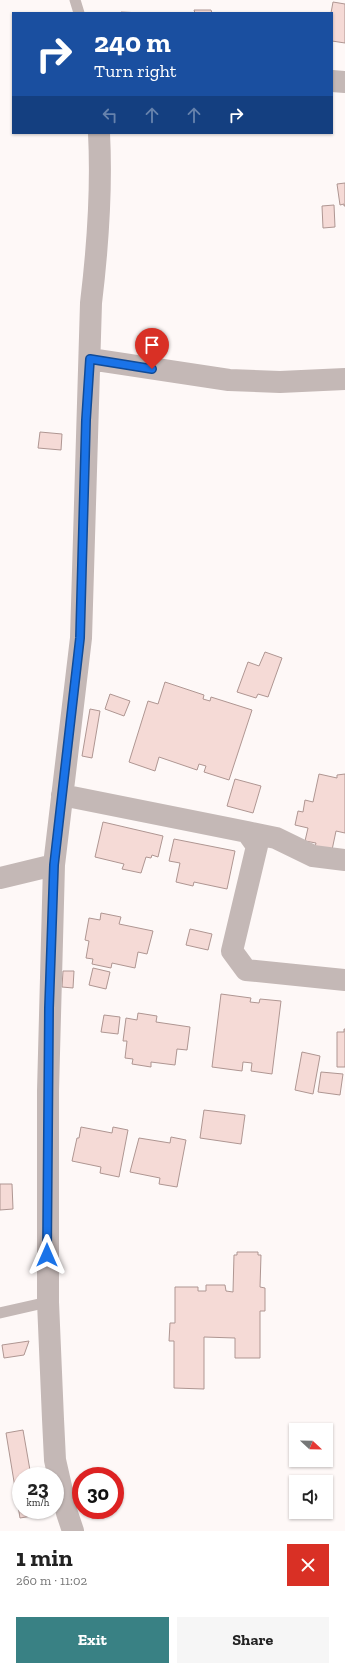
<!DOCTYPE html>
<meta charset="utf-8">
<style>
:root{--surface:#fff;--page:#f6f6f6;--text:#222;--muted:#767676;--accent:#398184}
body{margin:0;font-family:"Zilla Slab",serif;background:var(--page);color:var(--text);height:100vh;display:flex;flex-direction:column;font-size:15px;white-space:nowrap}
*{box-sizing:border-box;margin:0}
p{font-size:13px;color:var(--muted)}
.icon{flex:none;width:22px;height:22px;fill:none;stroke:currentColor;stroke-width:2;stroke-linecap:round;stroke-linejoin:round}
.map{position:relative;height:1531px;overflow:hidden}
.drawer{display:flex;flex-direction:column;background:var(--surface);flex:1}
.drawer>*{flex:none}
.top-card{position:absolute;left:12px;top:12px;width:321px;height:122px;border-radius:0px;box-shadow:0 1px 3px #0004;background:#1a4fa0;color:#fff;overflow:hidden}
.needle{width:26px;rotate:112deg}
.buttons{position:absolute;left:289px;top:1423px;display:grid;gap:8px}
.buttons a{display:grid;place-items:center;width:44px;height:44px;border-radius:0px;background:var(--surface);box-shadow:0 1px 3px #0004;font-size:20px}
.speed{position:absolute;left:12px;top:1467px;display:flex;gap:8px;font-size:20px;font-weight:700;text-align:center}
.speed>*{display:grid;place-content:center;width:52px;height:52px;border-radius:50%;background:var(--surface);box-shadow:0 1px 3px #0004;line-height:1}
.speed small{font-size:10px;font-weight:400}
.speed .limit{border:6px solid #d22;background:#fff;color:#111}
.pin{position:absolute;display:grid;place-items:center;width:34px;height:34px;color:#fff;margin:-41px -17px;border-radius:50% 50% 50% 0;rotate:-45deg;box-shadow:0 0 4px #0007}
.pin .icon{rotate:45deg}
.me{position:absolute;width:44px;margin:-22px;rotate:0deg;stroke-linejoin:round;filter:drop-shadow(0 0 3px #0008)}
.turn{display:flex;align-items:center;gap:14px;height:84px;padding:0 16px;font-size:18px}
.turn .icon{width:52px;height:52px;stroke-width:2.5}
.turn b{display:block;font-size:28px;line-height:34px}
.lanes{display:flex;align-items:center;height:38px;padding:0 16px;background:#0003;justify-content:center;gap:20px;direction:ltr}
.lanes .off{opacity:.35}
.round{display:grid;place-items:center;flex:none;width:42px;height:42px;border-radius:0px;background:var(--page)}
.summary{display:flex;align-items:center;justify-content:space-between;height:68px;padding:0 16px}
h1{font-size:24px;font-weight:800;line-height:30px}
.button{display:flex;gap:8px;margin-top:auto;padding:8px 16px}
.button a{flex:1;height:46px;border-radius:0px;background:var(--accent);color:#fff;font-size:16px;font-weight:800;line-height:46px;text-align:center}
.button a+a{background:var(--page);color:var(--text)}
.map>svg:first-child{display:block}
.building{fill:#f5dad6;stroke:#af9692}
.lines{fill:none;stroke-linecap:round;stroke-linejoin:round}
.lane{stroke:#c4b8b6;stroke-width:11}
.street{stroke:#c4b8b6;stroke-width:22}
.route-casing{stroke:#114b97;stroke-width:10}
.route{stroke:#1a73e8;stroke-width:7}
</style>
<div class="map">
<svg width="345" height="1531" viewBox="0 0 345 1531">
<rect width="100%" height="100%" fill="#fef8f7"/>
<path class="building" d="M333,2L345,4V43L332,41L331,13Z
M194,10H211L212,13H195Z
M121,12L142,13H121Z
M345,183V206H344V204L340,205L337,184Z
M334,205L335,227L323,228L322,206Z
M40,432L62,434L61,450L38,448Z
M265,652L282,658L268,697L258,694L256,698L237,692L248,662L259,666Z
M165,682L204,695L203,699L210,701L211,697L252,710L229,780L204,772L206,766L199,764L197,770L159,757L155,771L129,762L148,701L158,704Z
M110,694L130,701L124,716L105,709Z
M90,709L100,711L92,758L82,756Z
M319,774L337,778V775L345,774V833L336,831L332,850L315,847L316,843L305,841L308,828L295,825L298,811L303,812L305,800L313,802Z
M235,779L261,786L253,813L227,806Z
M103,822L163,836L158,857L152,855L151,858L146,857L141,873L122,869L124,864L95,857Z
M174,839L235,851L227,889L194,882L193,886L176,882L180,863L169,861Z
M101,913L121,917L119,924L153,931L147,954L138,952L135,968L112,963L111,968L92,964L93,959L86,958L89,941L85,940L89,918L100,920Z
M190,929L212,934L208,950L186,945Z
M93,968L110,972L106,989L89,985Z
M63,971H74L73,988L62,987Z
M221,994L251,998L250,1002L259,1003L260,999L281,1001L272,1074L251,1071L252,1063L243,1062L242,1071L212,1067Z
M138,1013L157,1016L156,1022L190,1027L187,1050L177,1049L175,1065L151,1062V1067L132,1064L133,1059L125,1058L127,1041H123L126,1018L137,1020Z
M104,1015L120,1017L118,1034L101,1032Z
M344,1029H345V1067H337V1032H344Z
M302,1052L320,1056L313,1094L295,1090Z
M321,1072L343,1074L340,1095L318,1092Z
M204,1110L245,1115L241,1144L200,1138Z
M81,1127L112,1133L113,1127L128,1130L119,1177L100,1173L101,1167L72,1161L77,1138H79Z
M171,1137L186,1140L177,1187L159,1184L160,1178L130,1172L139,1138L170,1143Z
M0,1184H12L13,1209L0,1210Z
M237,1252H258V1255H261L260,1287L265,1288V1311H260V1358H235V1338L204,1337V1389L174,1388V1341H169L170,1323H175V1287H198V1291H206V1285H225L226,1291L233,1292L234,1255H237Z
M29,1341L24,1355L4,1358L2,1345Z
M23,1430L31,1476H21V1510H37L38,1515L20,1518L6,1433Z"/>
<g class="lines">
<path class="lane" d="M75,0L79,13
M0,1313L48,1302"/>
<path class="street" d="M332,81L345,82
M90,359L229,380L280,382L345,379
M62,795L247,832L257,846L232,951L246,970L345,980
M247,832L276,838L313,856L345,860
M0,878L54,865
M73,1531L67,1513L55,1460L53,1419L48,1302V1091L54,865L81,638L91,303C98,245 102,191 99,133"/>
</g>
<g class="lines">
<defs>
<path id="route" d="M47,1255L49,1008L54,865L80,638L86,420L90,359L152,369"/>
</defs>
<use href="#route" class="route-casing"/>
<use href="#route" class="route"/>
</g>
</svg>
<div class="buttons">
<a><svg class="needle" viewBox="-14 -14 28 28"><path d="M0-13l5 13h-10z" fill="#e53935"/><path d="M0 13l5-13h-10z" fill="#767676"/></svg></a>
<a><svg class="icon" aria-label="sound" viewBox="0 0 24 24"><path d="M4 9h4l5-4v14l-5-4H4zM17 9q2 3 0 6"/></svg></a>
</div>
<div class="speed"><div>23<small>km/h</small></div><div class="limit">30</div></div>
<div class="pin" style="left:152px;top:369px;background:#d93025"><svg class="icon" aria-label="arrive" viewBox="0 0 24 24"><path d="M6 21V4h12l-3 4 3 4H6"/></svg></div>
<svg class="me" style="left:47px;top:1255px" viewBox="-20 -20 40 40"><path d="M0-17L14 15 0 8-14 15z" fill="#1a73e8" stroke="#fff" stroke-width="4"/></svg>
<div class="top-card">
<div class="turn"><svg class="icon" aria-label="right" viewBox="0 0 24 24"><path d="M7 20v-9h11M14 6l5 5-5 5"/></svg><div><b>240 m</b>Turn right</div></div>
<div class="lanes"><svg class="icon off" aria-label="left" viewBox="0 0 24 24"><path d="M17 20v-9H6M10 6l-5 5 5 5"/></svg><svg class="icon off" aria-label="ahead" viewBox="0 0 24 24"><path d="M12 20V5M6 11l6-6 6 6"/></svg><svg class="icon off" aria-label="ahead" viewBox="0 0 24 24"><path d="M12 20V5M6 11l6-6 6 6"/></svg><svg class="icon" aria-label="right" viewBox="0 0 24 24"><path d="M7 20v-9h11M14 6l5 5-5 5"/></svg></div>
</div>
</div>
<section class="drawer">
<div class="summary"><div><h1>1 min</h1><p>260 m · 11:02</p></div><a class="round" style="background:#d93025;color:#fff"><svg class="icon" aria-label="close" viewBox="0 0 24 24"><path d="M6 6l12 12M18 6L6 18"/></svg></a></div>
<div class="button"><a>Exit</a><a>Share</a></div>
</section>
